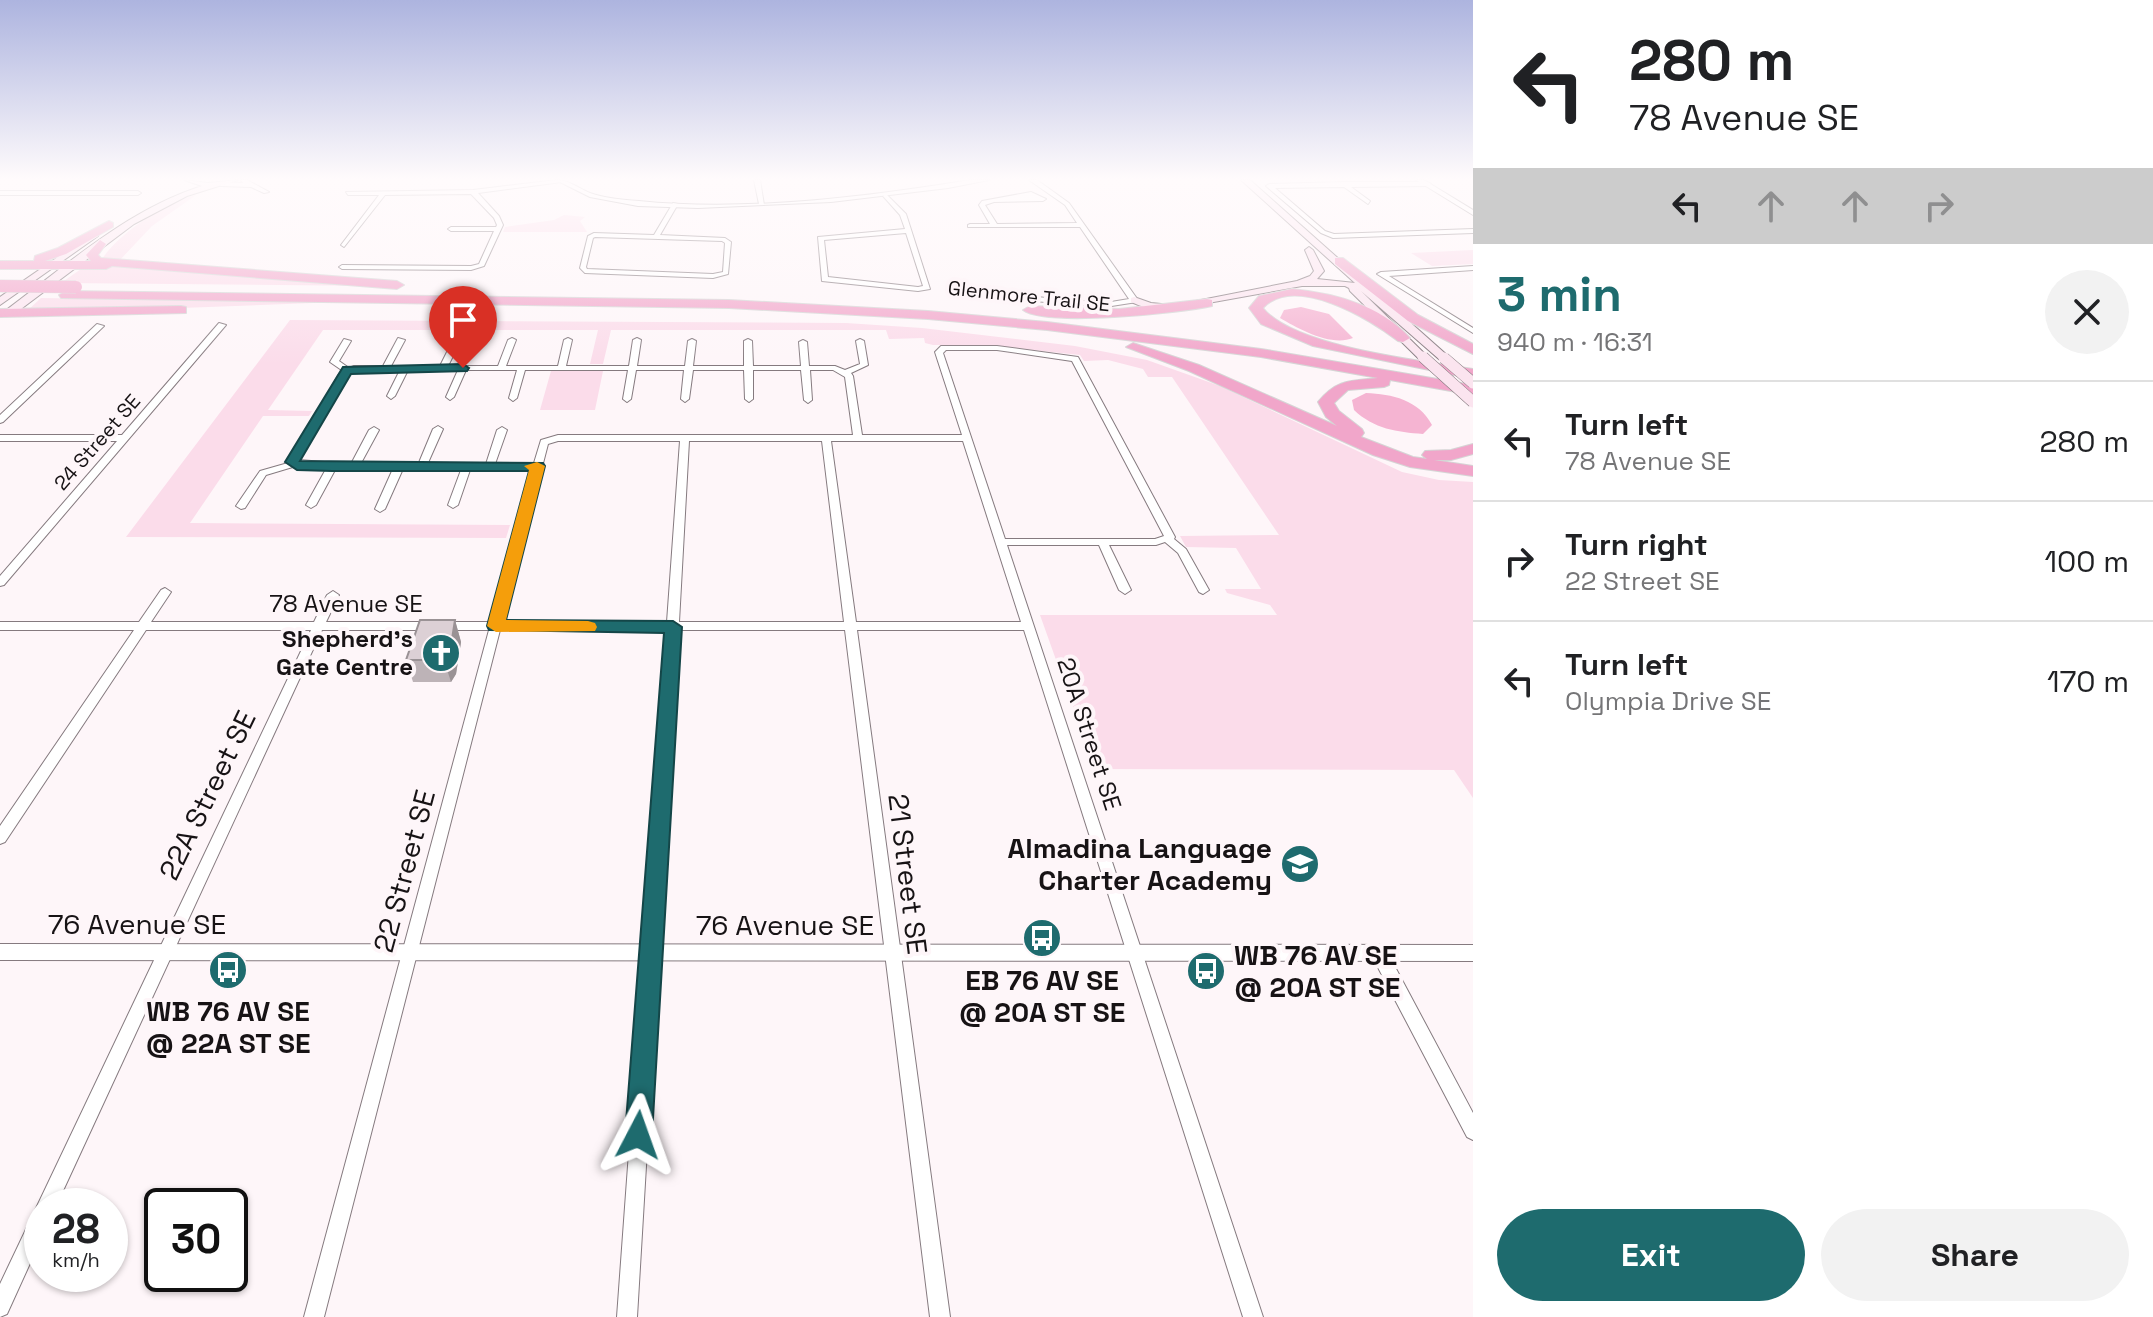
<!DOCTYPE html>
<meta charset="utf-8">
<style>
:root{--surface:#fff;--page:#f2f2f2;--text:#202124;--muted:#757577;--line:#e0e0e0;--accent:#1e6b6e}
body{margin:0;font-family:"Space Grotesk",sans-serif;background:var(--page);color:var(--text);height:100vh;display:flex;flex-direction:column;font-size:30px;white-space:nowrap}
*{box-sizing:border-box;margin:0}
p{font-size:26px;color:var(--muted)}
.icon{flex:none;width:44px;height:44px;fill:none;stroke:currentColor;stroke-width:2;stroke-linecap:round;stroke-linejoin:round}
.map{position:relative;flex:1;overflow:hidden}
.sheet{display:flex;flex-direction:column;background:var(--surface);width:680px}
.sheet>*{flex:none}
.top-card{background:#fff;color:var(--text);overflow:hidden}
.speed{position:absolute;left:24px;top:1188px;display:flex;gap:16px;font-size:40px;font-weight:700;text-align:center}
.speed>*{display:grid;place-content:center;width:104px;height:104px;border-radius:50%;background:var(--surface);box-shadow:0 2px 6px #0004;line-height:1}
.speed small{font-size:20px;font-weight:400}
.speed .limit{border:4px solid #111;border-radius:12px;background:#fff;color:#111}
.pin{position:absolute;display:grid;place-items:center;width:68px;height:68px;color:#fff;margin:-82px -34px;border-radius:50% 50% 50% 0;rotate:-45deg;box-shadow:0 0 8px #0007}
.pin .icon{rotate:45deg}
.me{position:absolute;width:88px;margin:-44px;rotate:4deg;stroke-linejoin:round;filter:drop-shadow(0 0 6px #0008)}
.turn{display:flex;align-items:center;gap:28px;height:168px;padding:0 24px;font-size:36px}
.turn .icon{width:104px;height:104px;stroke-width:2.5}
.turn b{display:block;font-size:56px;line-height:68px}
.lanes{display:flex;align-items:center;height:76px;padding:0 24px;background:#0003;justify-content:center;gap:40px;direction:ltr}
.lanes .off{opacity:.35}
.round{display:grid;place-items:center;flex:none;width:84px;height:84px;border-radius:42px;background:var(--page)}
.overview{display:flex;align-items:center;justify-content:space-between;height:136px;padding:0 24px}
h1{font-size:48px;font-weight:700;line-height:60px;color:var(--accent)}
.cta{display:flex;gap:16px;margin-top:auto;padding:16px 24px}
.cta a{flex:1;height:92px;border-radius:48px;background:var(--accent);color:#fff;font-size:32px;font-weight:700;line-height:92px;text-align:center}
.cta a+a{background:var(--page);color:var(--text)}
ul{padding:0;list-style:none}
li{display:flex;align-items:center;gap:24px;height:120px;padding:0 24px;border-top:2px solid var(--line)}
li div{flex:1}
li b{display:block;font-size:30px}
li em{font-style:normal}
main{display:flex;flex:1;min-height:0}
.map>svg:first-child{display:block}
.green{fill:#fbdcea}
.water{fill:#f5b4d2}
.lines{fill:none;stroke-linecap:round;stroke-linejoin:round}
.minor-casing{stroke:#857a7f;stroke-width:2}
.tertiary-casing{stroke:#857a7f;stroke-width:2}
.secondary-casing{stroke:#857a7f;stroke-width:2}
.motorway-casing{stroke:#d5d5d5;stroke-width:2}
.minor{fill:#fff;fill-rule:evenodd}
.tertiary{fill:#fff;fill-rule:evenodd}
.secondary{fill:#fbe4ef;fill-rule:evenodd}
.motorway{fill:#f1a6ca;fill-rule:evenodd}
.secondary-bridge-casing{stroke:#857a7f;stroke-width:12;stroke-linecap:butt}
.motorway-bridge-casing{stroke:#d5d5d5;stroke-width:13;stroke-linecap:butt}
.secondary-bridge{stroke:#fbe4ef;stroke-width:11}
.motorway-bridge{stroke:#f1a6ca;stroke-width:12}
.wall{fill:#bdb3b7}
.shaded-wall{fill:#9a9295}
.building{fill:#dcd0d5;stroke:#9a9295;stroke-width:2}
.route{fill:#1e6b6e;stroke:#144648;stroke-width:2}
.slow{fill:#f59e0b}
.labels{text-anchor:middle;stroke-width:8;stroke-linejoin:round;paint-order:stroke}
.far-street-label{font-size:20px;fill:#171315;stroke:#fef6f9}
.street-label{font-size:24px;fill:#171315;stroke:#fef6f9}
.poi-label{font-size:24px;font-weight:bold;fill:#171315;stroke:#fef6f9;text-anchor:end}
.near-street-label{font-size:28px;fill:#171315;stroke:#fef6f9}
.near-poi-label{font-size:28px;font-weight:bold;fill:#171315;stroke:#fef6f9}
</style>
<main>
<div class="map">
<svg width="1473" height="1317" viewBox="0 0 1473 1317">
<rect width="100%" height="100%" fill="#fef6f9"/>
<path class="green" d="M196,195L152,226L119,261L102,259C119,234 164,202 196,195Z
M564,215L585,217L580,221L587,232H503L505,227L554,220Z
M1473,250V264L1432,266L1411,253Z
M84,267H156L377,286L61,283Z
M41,298L340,302L127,310H28Z
M290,320L846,323L922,328L1075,346L1147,360L1220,386L1402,472L1439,480L1473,482V798L1454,770L1095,769L1040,615H1277L1270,605L1227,593L1225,589H1261L1236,548L1186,547L1180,536L1279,535L1172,377H1148L1143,369L1108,360L1084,361L1080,355L985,345H933L925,343L924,338L889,339L886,330H611L603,364H590L598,330H323L268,410L312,411L309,416H263L190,523L510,525L506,538L126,537Z
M551,371H603L595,410H540Z"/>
<path class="water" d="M1301,307L1329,314L1353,338C1331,347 1299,329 1280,318L1284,310Z
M1366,393C1392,394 1419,400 1432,425L1423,434C1397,432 1374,429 1354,410L1352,400Z"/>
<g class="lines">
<defs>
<path id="minor" d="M241,180H247L269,192L264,193L251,187L221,186L218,184L221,182L243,183Z
M557,180L562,182L478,193L499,216L503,225L484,266L471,270L342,269L339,267L342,265L471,266L479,264L494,231H451L448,229L451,227H496L497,225L494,218L471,194L385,195L344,247L341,245L379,195H348L346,192L473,190Z
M754,180H760L764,205L759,204Z
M1029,180H1037L1069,203L1138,300L1137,302L1105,307L999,298L998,296L1002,294L1105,303L1129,299L1080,227H968V225L970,224H990L979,205L982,201L1031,192L1046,199L1043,201L994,202L985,205L997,224L1077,223L1065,205Z
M1344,182H1428L1431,184L1428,186L1351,187L1370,201L1368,204L1344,187L1275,188L1325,231L1334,234L1473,229V233L1333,238L1321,233L1266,186L1269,184Z
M0,191H138L141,193L138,195H0Z
M886,194L906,214L930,289L918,291L822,281L818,237L905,229L900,215L883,196ZM906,233L923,286L918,287L828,277L824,240Z
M673,203L678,204L660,235L725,238L731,242L728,274L713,278L585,273L580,268L588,236L594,233L654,235ZM595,237L722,241L725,243L723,272L713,274L587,269L586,267L593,238Z
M1473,266V270L1389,276L1473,328V333L1377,274L1381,272Z
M219,323L226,325L4,585L0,586V576L117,441H0V435H122Z
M97,324L104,326L3,422L0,423V415Z
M398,338L405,340L391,366H440L453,340L457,338L461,340L448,366H498L508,340L512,338L516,340L506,366H558L564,340L568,338L572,340L566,366H629L633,340L637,338L641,340L637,366H685L688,341L692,339L696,341L693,366H744V341L748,339L752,341L753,366H801L799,342L803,340L807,342L809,366H835L845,370L860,364L856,341L860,339L864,341L868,365L851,373L853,376L862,435H962L935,352L941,346H997L1078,357L1175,537L1174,539L1186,549L1209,590L1203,594L1199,592L1178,553L1165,542L1156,545H1109L1131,590L1125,594L1119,590L1099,545H1007L1263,1317H1243L1024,630H857L950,1317H930L845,630H678L637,1317H617L667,630H500L324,1317H304L489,630H322L56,1206H42V1237L7,1314L0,1317V1284L311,630H146L5,842L0,844V826L134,630H0V622H139L161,590L165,588L171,592L151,622H314L327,595L333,591L339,595L326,622H491L532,469L470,470L458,505L453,508L448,505L461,470L402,471L385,509L380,512L375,509L392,471L335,470L316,505L311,508L306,505L326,469L296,466L266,475L245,508L241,509L236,506L260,471L288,463L339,374L343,371L330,362L344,339L351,341L339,361L349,368L354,366H383ZM946,350H997L1072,361L1164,536L1155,539H1005L943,353ZM356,370H400L387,396L391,399L395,396L408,370H458L446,397L450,400L454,397L466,370H517L509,398L513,401L517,398L525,370H628L623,399L627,402L631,399L636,370H684L681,399L685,402L689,399L693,370H744L745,399L749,402L753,399V370H801L804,400L808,403L812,400L810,370H833L845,377L853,435H558L541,440L534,463L495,464L507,430L502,427L497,430L486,464L427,465L443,429L438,426L433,429L418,465L399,463L395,465H360L379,430L374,427L369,430L351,464L298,460L346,376ZM558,441H680L667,622H502L548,444ZM689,441H822L844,622H679ZM831,441H963L1021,622H856Z
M1379,946L1385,948L1473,1113V1140L1467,1137L1373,958L1371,953L1373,948Z"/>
<path id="tertiary" d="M556,180C569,180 578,188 590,193C604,198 623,200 639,201C744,212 866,197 970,180H989L948,188L831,202L698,208L638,206L590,197Z
M1416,180H1424L1473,210V215Z
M0,944L1473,945V961L0,960Z"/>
<path id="secondary" d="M184,180L208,183L238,180L187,196L134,224L13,315H5V311C68,264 127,210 202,186Z
M1241,180H1250L1448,356V360H1440L1361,291L1428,357L1419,359L1350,291L1349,288L1345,286H1302L1186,307V303L1297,281L1310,276L1314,271L1305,250L1309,247L1313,250L1324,271L1317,279L1355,283Z
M91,234L98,236L0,305V297Z
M1134,297L1151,303L1171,305L1172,307C1160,314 1143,307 1131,302V298Z"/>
<path id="motorway" d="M109,221L113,223V227L66,254L45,261H91L86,255L100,240L106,244L98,255L101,258L397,281L404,285L397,289L112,266L106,269H0V261H34L35,256L58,248Z
M1335,258H1343L1418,315L1473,344V354L1408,321L1335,264Z
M1292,289C1335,293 1380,305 1410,338L1403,342L1398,341C1370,319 1295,274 1263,308C1294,347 1423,361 1473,369V379L1313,346L1261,324L1249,308L1259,296Z
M66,291L729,300L928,311L1047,322L1261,349L1473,385V395L1390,380L1389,385L1384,387L1348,390L1334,403L1339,411L1362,429L1364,433L1361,437L1413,457L1427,459L1422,455L1425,451L1451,450L1473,444V454L1451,460H1434L1473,466V476L1410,467L1373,455L1189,371L1126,347L1133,343L1199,365L1337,426L1326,417L1318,402C1337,379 1350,381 1378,378L1261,357L1047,330L928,319L729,308L61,298L59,295Z
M1207,299L1212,300V306C1181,313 1045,327 1023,310L1030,306L1119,309Z
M181,306L186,307V313L0,317V309Z"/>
</defs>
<use href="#minor" class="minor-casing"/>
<use href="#tertiary" class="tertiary-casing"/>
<use href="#secondary" class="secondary-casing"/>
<use href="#motorway" class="motorway-casing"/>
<use href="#minor" class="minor"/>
<use href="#tertiary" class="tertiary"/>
<use href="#secondary" class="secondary"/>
<use href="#motorway" class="motorway"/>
<defs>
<path id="secondary-bridge" d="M1423,357L1473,402
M1444,358L1473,383"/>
<path id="motorway-bridge" d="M0,286L76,287"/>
</defs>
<use href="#secondary-bridge" class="secondary-bridge-casing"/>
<use href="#motorway-bridge" class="motorway-bridge-casing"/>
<use href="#secondary-bridge" class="secondary-bridge"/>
<use href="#motorway-bridge" class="motorway-bridge"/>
</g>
<path class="wall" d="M455,620L461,642L456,674L451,682H413L406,660Z"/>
<path class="shaded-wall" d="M455,620L461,642L456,674L451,682L444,660Z"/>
<path class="building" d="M420,620H455L450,652L444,660H406Z"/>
<linearGradient id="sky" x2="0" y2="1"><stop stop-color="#adb4df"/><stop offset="0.49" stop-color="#fffbfc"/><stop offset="1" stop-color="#fffbfc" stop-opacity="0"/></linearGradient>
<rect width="1473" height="365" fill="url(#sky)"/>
<path class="route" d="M463,364L469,368L467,371L351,374L300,461L543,463L545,466L506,620L673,621L682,627L652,1135L648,1145L638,1149L629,1145L625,1135L664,633L489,630L487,626L529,471H332L297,470L285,462L343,367Z"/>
<path class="slow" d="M537,462L545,466L506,620L588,621L595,623L597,627L595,631L496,632L487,626L529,470L524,466Z"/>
<defs>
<symbol id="church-disc" viewBox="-11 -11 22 22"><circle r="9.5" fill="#1e6b6e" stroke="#fef6f9"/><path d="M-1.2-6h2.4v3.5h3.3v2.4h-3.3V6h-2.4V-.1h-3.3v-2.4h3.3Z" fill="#fff"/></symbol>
<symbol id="school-disc" viewBox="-11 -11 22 22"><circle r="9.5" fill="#1e6b6e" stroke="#fef6f9"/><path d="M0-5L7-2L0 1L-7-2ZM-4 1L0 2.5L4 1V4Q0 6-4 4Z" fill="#fff"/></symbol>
<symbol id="bus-disc" viewBox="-11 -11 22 22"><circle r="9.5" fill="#1e6b6e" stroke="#fef6f9"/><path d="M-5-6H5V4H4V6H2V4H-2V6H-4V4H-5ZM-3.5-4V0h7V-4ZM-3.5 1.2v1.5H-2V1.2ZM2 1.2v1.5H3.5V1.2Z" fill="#fff"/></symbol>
</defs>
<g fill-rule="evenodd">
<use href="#church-disc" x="419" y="631" width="44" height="44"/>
<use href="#school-disc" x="1278" y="842" width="44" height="44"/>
<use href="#bus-disc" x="1020" y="916" width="44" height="44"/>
<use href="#bus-disc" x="206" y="948" width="44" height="44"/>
<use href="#bus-disc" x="1184" y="949" width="44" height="44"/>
</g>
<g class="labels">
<g class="far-street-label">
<text transform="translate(1029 296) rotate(6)" y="7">Glenmore Trail SE</text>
<text transform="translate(97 442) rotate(-49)" y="7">24 Street SE</text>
</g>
<g class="street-label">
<text x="346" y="612">78 Avenue SE</text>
<text transform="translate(1089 734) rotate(72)" y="8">20A Street SE</text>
</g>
<g class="poi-label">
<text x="413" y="647">Shepherd's<tspan x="413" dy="28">Gate Centre</tspan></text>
</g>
<g class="near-street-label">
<text transform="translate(207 795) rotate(-64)" y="10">22A Street SE</text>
<text transform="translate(404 871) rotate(-75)" y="10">22 Street SE</text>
<text transform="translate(908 874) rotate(83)" y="10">21 Street SE</text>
<text x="137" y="934">76 Avenue SE</text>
<text x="785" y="935">76 Avenue SE</text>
</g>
<g class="near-poi-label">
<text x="1272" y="858" text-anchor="end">Almadina Language<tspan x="1272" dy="32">Charter Academy</tspan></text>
<text x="1234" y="965" text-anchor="start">WB 76 AV SE<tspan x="1234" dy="32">@ 20A ST SE</tspan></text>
<text x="1042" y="990">EB 76 AV SE<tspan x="1042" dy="32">@ 20A ST SE</tspan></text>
<text x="228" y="1021">WB 76 AV SE<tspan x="228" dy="32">@ 22A ST SE</tspan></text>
</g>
</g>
</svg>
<div class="speed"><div>28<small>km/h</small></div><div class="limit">30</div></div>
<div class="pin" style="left:463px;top:368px;background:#d93025"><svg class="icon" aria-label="arrive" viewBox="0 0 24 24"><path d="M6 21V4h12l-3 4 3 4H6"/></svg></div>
<svg class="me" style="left:638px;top:1135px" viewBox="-20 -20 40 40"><path d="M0-17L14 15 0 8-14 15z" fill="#1e6b6e" stroke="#fff" stroke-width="4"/></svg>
</div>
<section class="sheet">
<div class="top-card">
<div class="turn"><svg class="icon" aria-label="left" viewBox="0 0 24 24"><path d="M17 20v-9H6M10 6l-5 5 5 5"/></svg><div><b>280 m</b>78 Avenue SE</div></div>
<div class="lanes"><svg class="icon" aria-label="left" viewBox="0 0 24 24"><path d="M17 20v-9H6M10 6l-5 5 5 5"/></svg><svg class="icon off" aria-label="ahead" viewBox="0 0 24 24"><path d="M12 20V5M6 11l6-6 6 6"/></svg><svg class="icon off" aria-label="ahead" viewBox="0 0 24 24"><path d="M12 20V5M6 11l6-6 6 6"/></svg><svg class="icon off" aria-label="right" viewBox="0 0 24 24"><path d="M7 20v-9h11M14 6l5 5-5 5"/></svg></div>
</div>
<div class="overview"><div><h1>3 min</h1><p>940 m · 16:31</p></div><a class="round"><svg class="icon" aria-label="close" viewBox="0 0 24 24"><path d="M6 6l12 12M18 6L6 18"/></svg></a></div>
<ul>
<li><svg class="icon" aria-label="left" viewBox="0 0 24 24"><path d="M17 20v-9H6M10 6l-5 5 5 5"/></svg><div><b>Turn left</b><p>78 Avenue SE</p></div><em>280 m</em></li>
<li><svg class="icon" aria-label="right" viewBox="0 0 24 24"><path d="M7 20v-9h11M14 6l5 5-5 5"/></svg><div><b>Turn right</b><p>22 Street SE</p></div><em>100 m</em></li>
<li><svg class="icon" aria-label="left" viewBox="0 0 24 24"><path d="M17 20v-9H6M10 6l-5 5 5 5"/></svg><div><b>Turn left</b><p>Olympia Drive SE</p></div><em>170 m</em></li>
</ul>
<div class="cta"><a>Exit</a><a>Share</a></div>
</section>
</main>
